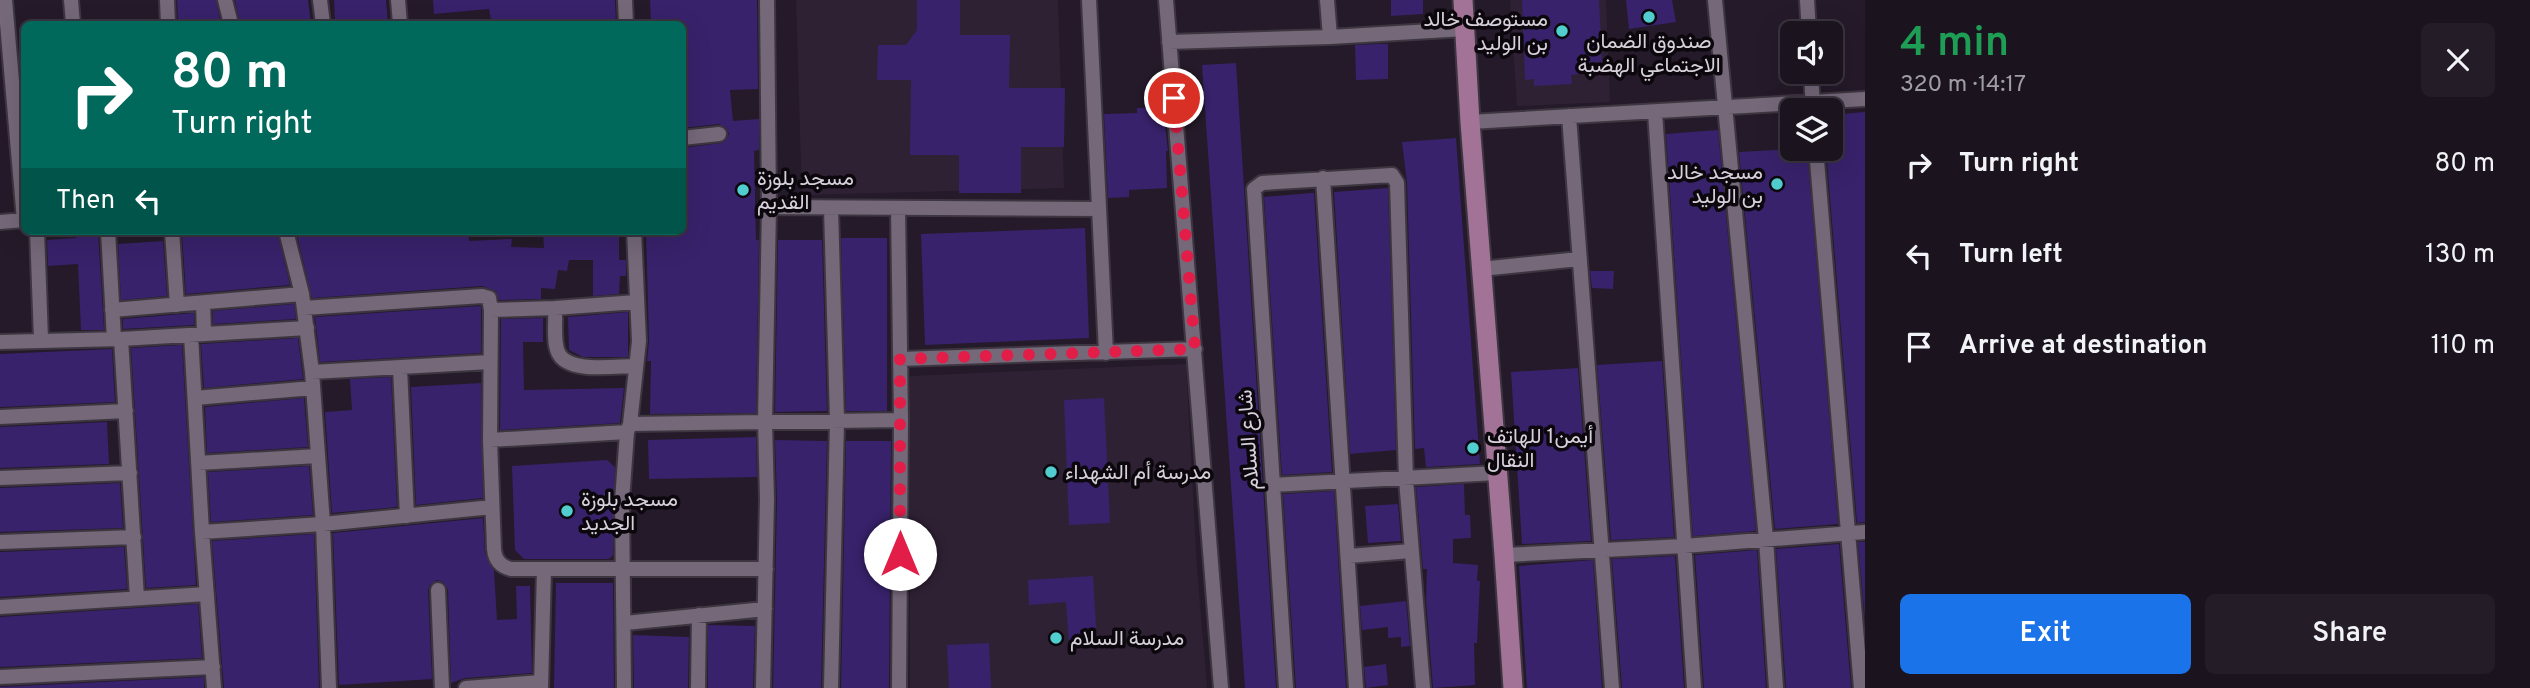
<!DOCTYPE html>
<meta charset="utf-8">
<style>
:root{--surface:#1b141f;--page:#241d28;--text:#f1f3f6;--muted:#a09ea4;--line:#39333d;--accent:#1a73e8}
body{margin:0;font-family:Overpass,Vazirmatn,sans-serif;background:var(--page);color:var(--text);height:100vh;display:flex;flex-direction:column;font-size:26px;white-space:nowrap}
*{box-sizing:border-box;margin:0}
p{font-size:23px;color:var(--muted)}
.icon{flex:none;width:38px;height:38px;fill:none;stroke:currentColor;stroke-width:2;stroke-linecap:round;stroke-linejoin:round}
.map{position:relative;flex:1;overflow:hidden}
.details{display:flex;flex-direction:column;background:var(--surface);width:665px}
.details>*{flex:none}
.top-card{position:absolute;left:21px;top:21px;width:665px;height:214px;border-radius:10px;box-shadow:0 7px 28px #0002,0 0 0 2px var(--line);background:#00695c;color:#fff;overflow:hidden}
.buttons{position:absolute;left:1780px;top:21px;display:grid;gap:14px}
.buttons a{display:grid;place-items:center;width:63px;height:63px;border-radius:10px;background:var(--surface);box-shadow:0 7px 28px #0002,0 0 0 2px var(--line);font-size:35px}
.pin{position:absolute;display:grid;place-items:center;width:60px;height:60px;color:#fff;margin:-30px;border:4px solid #fff;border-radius:50%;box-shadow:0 2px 7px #0007}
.me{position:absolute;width:77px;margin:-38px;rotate:0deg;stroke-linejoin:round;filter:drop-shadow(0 0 5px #0008)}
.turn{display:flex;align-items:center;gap:24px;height:147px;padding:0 35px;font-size:32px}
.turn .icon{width:91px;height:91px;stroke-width:2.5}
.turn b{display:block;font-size:49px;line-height:60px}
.then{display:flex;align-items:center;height:66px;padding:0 35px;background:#0003;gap:14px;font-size:26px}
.round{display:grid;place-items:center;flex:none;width:74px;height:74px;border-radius:10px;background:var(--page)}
.head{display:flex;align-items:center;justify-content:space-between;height:119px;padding:0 35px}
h1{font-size:42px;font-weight:600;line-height:52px;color:#1e9e55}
.button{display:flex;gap:14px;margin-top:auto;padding:14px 35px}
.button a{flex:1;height:80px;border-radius:10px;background:var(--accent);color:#fff;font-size:28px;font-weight:600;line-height:80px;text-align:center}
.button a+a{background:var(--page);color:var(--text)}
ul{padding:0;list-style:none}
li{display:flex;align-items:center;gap:21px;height:91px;padding:0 35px}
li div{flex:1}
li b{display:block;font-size:26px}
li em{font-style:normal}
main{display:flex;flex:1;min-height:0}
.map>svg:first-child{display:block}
.built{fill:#2f2134}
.building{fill:#38226b}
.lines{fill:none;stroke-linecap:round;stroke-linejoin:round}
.minor-casing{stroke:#3d3641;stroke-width:18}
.primary-casing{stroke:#3d3641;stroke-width:23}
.minor{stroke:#746879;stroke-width:14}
.primary{stroke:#a37397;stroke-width:19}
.route{stroke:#e11d48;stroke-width:12;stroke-dasharray:0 21.6}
.poi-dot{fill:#52cdcf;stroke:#0b070d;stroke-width:2.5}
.labels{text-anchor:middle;stroke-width:7;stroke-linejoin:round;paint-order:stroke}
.poi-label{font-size:21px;fill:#d7d0da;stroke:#0b070d;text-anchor:start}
.street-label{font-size:21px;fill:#d7d0da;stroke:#0b070d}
</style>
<main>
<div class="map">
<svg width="1865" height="688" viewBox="0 0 1865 688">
<rect width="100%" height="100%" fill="#241a29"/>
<path class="built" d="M796,0H1058L1064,188L802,195Z
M1510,0H1606L1610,102L1517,106Z
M1186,364L1197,569L1207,688H910V376Z"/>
<path class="building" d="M177,0H216L221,24H178Z
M235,0H308L311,24H240Z
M334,0H386L388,24H335Z
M433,0H615L616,24H498V20H491L489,9L434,14Z
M650,0H757L758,89L730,90L733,121L759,119V150L754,151L756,240H759L756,413L650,414L651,361H647L649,341L646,231H682V148L721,143L725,141L729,134L726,128L719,124L682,128V23L651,24Z
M917,0H960V35H1010L1009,88H1065L1064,147H1021V193H959V155H910L911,80H877L878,45H906L917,30Z
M1391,0H1423V14L1391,16Z
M1522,0H1599L1602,62L1581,63V74L1571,75L1572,84L1534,86V79L1525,80Z
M1626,0H1672L1676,22L1629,29Z
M1379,44H1388V79L1356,80L1355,45Z
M1236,63L1263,486L1276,688H1245L1202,65Z
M1163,107L1168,151H1166L1167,188L1129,190V197L1108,198L1104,114L1137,113V108Z
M1865,112V522L1857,523L1826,149H1830V115Z
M1718,130L1756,531L1693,536L1666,134Z
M1456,138L1480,464L1426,467L1424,448L1415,449L1407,183L1402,142Z
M1792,149H1807L1838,524L1775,529L1739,152Z
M1388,188L1396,450L1350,454L1334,192Z
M1312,193H1314L1332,472L1282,475L1264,197Z
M1085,228L1089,338L925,345L921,234Z
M76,231H98L104,330H81L78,264L48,266L47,240L76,238Z
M207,231H277L290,285L186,294L182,234Z
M296,231H468L469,241L512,239L511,247L544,248L543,231H619V260H626V276H620L619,294L593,296V260H569L567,271L558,270L555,289L541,288V299L499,300L496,291L482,286L312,298Z
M841,238H887V411H846Z
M778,240H822L827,411L775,412Z
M163,241L167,296L121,300L118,244Z
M1590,271H1614L1613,289L1592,288Z
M294,304L296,319L213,324V311Z
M481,306V353L320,362L315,317Z
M628,312V357H583L569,350L568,317Z
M194,313V325L123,329V319Z
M543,318V342H523L524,390L624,388L620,423L500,430L501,319Z
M298,338L303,379L204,388L201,344Z
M182,345L196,585L146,588L131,348Z
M112,349L115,402L0,407V354Z
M1662,361L1674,537L1611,540L1597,365Z
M1578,368L1591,541L1522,544L1511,372Z
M391,377L397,507L332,513L325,412L352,410L350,379Z
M481,383L483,498L416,505L411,387Z
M304,398L308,447L207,453L205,407Z
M1104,398L1110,523L1069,525L1064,400Z
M107,422L109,464L0,468V427Z
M756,437L757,477L649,479L648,440Z
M775,440L827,441L821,688H773L777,499Z
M846,441H891L889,688H841Z
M607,460L615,467L613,555L609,559H524L515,550L512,466Z
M309,466L313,515L211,522L208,472Z
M120,483L123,528L0,532V488Z
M1464,484L1465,515H1470L1471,538L1453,539V563L1478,565L1477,581H1480L1477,643H1474L1475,685L1433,688L1426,600L1427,569H1423L1416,487Z
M1334,491L1346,688H1296L1283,494Z
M1398,504L1401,541L1368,543L1365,506Z
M483,518L485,554L494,571L497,620L517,619L516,586H530L532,673L465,678L451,683L448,590L443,582L437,580L430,585L428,590L432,679L339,685L333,533Z
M314,534L319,688H224L212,541Z
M1858,542H1865V620Z
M1839,544L1851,688H1786L1776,549Z
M124,547L127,589L0,597V552Z
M1757,550L1766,688H1704L1695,555Z
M1675,556L1684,688H1622L1612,559Z
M1593,560L1602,688H1527L1519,566Z
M1093,576L1097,642L1069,644L1066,602L1029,605L1028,580Z
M556,583H613L614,688H554Z
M1406,601L1410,646L1401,647V637L1388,638V627L1362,630L1360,606Z
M198,604L202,658L0,667V617Z
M708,625L755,626L753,688H708Z
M633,635L689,637L688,688H634Z
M989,643L991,688H949L947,645Z
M1386,664L1388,685L1366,688L1364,667Z
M204,677V688H0V687Z"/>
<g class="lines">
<defs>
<path id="minor" d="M71,0L73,24
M167,0L168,24
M225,0L231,24
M320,0L323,24
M398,0L400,24
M625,0L626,24
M1089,0L1106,353
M1166,0L1221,688
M1327,0L1330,37
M1715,0L1766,539L1776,688
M1807,0L1809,33
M1169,42L1330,37L1465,29
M1811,72L1813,109
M1655,112L1694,688
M1569,116L1612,688
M1470,122L1865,99
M682,138L719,134
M1816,149L1861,688
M1323,178L1356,688
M769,207L1099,209
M831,208L837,420L831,688
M898,208L901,420L899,688
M0,222L24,220L5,0
M37,231L41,339
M108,231L114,339
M172,231L177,305
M286,231L302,294L312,372L323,524L329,688
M1481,269L1579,259
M203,303L204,334
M304,308L482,296L489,298L491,310L490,440L494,549C495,560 500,566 511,569H766
M555,308C556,321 553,341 558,352C567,374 615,366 635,366
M112,310L302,294
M491,310L555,308L637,302
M191,335L202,532L214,688
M121,339L137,598
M0,342L121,339L307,328
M900,359L1195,349
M400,368L407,516
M312,372L490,362
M195,398L313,388
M0,417L126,411
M630,424L639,341L634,231
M490,440L627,432L630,424L901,420
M198,463L318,456
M0,478L130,473
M1272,485L1497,473
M202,532L323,524L492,507
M0,542L134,537
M1504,555L1684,546L1865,532
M1349,556L1411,551
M438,590L442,688
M0,607L207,594
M625,623L765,609
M0,677L213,667
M466,688L541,682
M541,688L544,569
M624,688L622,501L627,432
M698,688L699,615
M763,688L767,499L765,421L769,207L767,0
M1286,688L1254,189L1262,183L1392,175L1397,183L1406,479L1423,688"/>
<path id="primary" d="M1463,0L1470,122L1504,555L1513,688"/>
</defs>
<use href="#minor" class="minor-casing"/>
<use href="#primary" class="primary-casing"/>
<use href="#minor" class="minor"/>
<use href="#primary" class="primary"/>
</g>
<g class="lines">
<path class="route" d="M900,554V359L1195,349L1174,98"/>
</g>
<g class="poi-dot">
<circle cx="1649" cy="17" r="7"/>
<circle cx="1562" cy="31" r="7"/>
<circle cx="1777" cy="184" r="7"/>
<circle cx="743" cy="190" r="7"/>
<circle cx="1473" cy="448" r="7"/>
<circle cx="1051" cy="472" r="7"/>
<circle cx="567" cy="511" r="7"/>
<circle cx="1056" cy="638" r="7"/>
</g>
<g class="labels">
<g class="poi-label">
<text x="1548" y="26" text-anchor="end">مستوصف خالد<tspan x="1548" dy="24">بن الوليد</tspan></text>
<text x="1649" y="48" text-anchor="middle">صندوق الضمان<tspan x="1649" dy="24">الاجتماعي الهضبة</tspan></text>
<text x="1763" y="179" text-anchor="end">مسجد خالد<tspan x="1763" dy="24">بن الوليد</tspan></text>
<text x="757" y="185">مسجد بلوزة<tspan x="757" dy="24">القديم</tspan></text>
<text x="1487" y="443">أيمن1 للهاتف<tspan x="1487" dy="24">النقال</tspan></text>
<text x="1065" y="479">مدرسة أم الشهداء</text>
<text x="581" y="506">مسجد بلوزة<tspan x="581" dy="24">الجديد</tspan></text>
<text x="1070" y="645">مدرسة السلام</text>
</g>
<g class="street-label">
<text transform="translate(1248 440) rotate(-94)" y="7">شارع السلام</text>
</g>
</g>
</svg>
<div class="buttons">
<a><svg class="icon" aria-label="sound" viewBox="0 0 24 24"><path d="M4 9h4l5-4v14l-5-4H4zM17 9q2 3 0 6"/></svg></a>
<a><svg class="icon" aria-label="layers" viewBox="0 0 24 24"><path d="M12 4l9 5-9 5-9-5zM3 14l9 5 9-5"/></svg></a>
</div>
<div class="pin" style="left:1174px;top:98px;background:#d93025"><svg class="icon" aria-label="arrive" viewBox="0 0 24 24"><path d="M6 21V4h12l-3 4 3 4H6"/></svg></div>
<svg class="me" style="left:900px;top:554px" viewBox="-20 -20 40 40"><circle r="19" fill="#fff"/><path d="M0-13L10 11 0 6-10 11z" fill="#e11d48"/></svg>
<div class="top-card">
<div class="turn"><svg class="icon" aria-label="right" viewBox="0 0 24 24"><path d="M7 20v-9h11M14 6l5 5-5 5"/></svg><div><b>80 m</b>Turn right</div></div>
<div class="then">Then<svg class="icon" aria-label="left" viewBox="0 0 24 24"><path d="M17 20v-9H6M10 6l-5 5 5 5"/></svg></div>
</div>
</div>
<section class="details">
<div class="head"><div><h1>4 min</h1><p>320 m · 14:17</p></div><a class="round"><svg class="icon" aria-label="close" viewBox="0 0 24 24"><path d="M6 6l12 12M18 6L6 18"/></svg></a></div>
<ul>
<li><svg class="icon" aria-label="right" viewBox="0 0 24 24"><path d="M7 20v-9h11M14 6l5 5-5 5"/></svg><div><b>Turn right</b></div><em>80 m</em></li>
<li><svg class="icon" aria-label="left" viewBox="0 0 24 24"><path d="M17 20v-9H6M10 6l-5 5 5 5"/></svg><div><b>Turn left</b></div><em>130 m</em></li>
<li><svg class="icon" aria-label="arrive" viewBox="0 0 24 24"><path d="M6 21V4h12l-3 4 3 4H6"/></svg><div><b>Arrive at destination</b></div><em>110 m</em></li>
</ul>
<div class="button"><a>Exit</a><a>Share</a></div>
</section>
</main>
